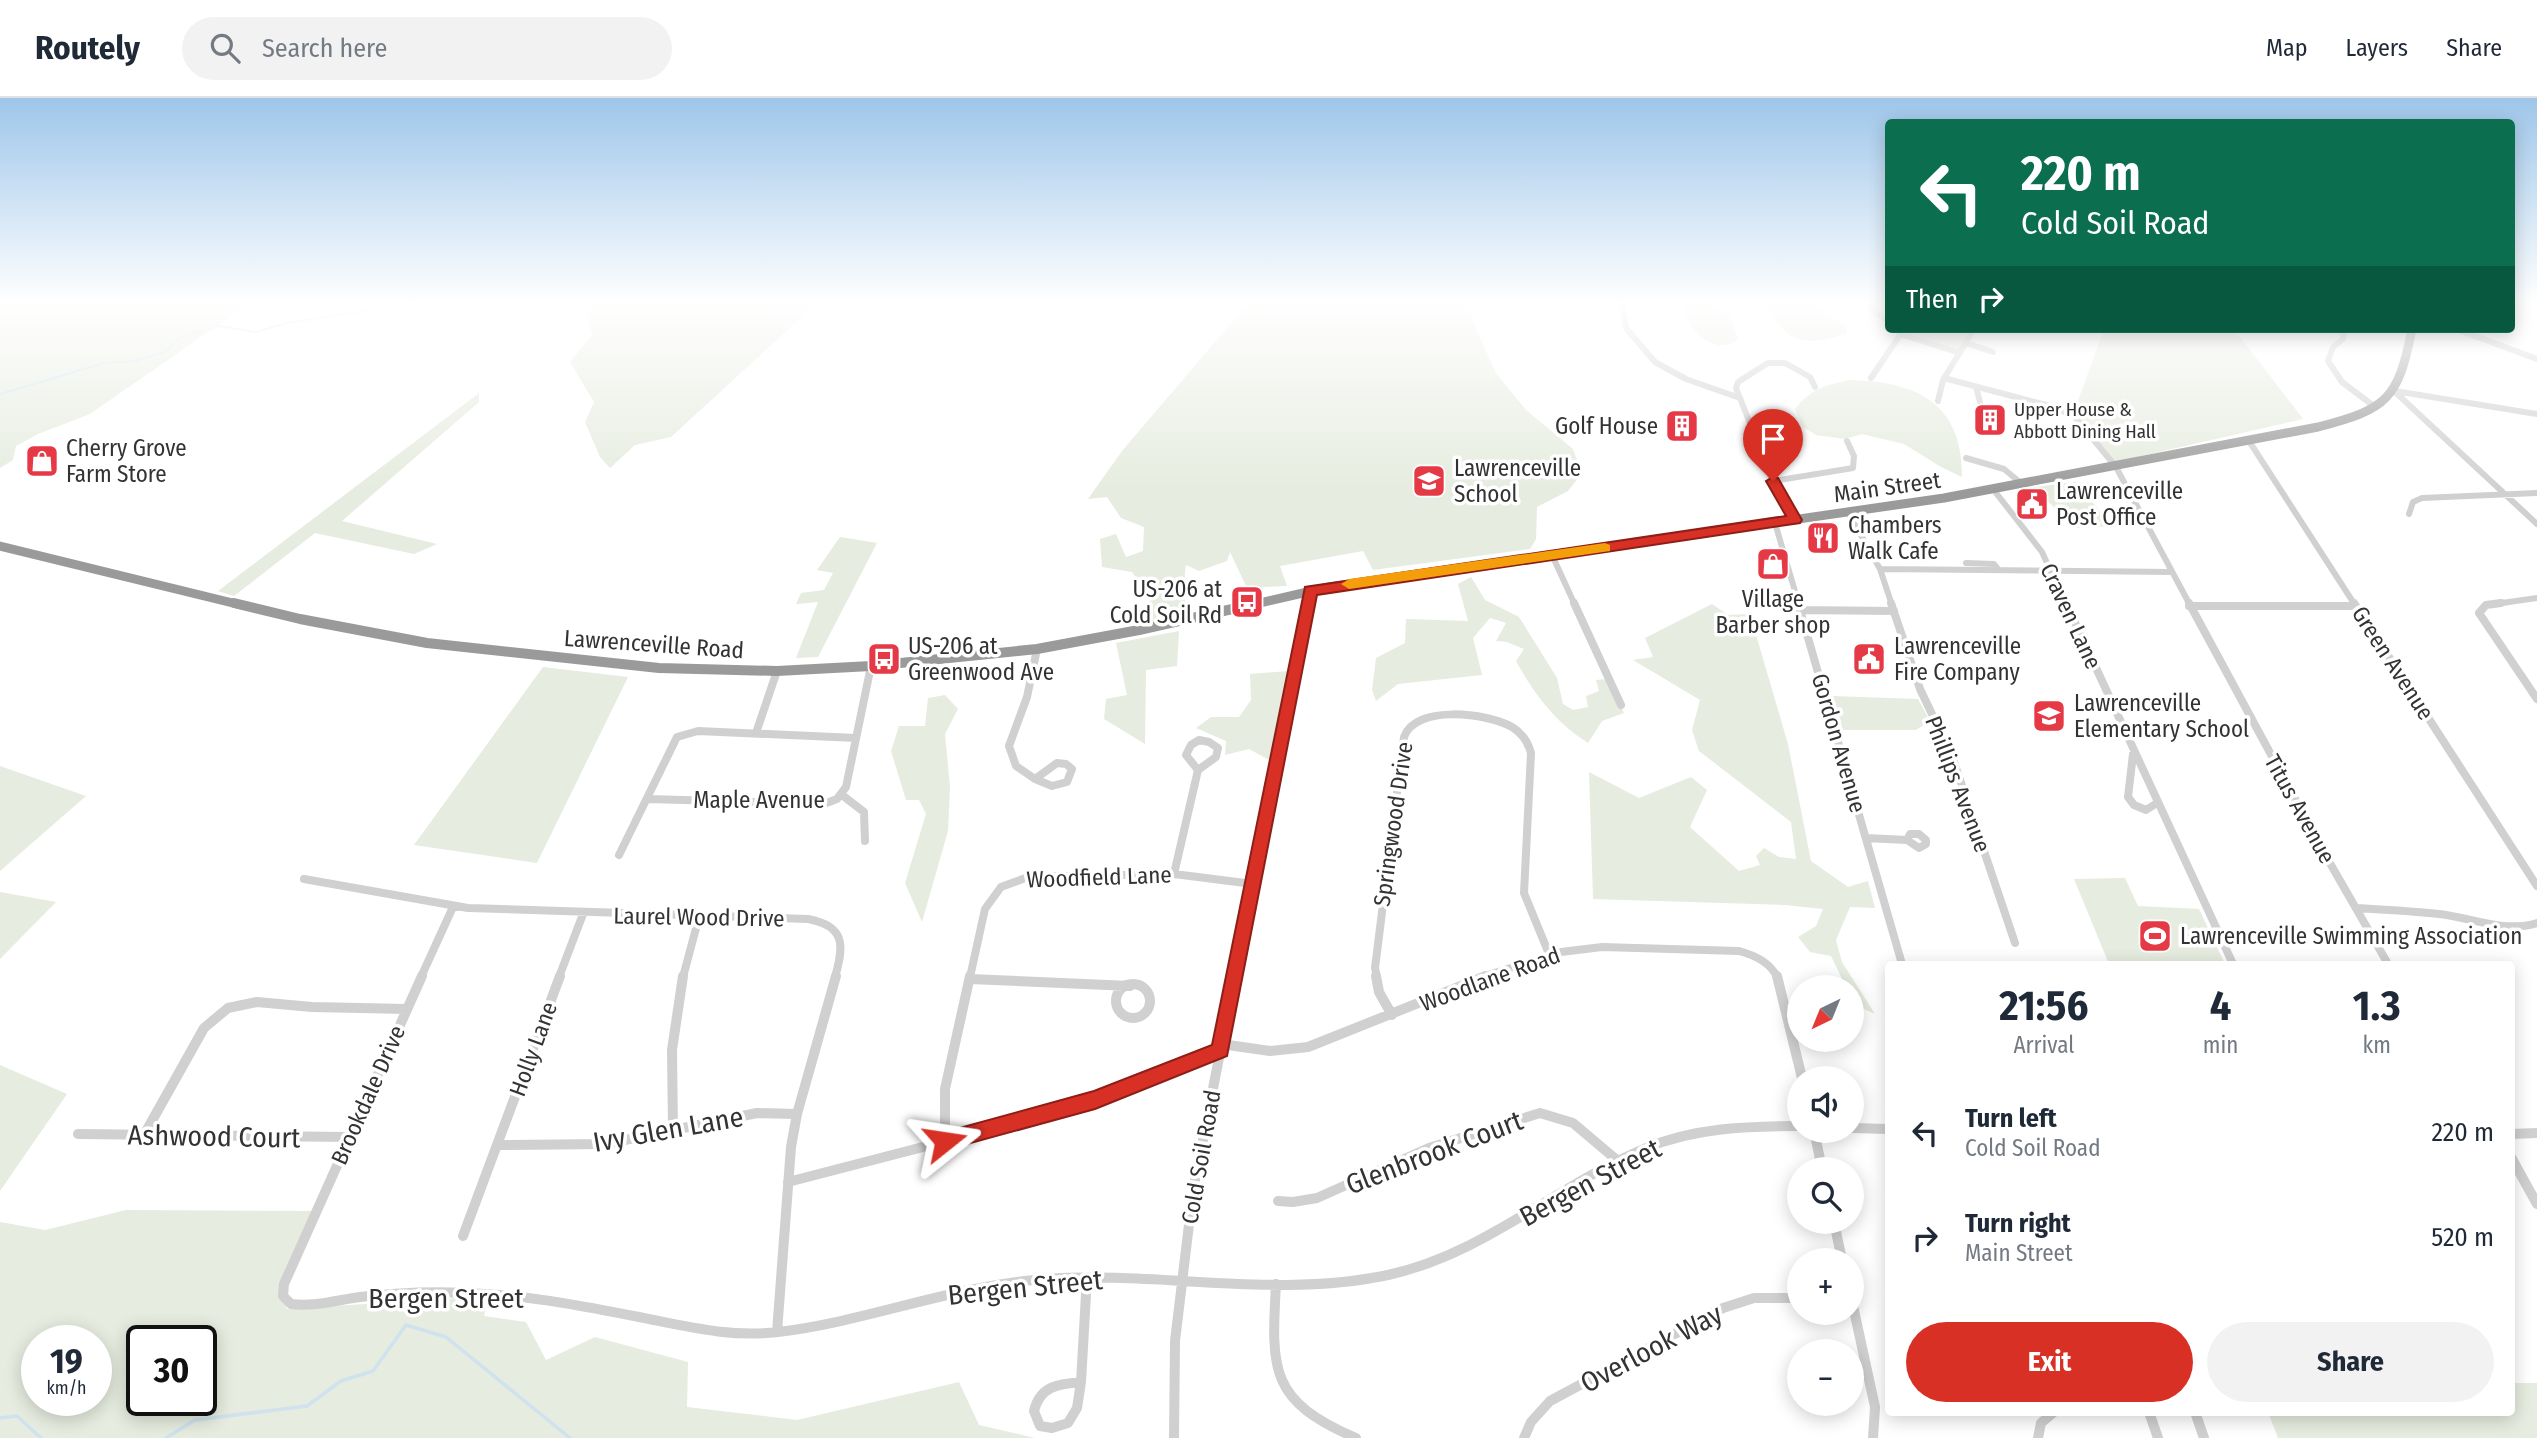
<!DOCTYPE html>
<meta charset="utf-8">
<style>
:root{--surface:#fff;--page:#f2f2f3;--text:#1f2937;--muted:#747a83;--line:#e0e1e3;--accent:#d93025}
body{margin:0;font-family:"Fira Sans Condensed",sans-serif;background:var(--page);color:var(--text);height:100vh;display:flex;flex-direction:column;font-size:26px;white-space:nowrap}
*{box-sizing:border-box;margin:0}
p{font-size:23px;color:var(--muted)}
.icon{flex:none;width:38px;height:38px;fill:none;stroke:currentColor;stroke-width:2;stroke-linecap:round;stroke-linejoin:round}
.map{position:relative;flex:1;overflow:hidden}
.side{position:absolute;left:1885px;top:863px;width:630px;height:455px;display:flex;flex-direction:column;background:var(--surface);border-radius:7px;box-shadow:0 4px 18px #0003}
.side>*{flex:none}
.banner{position:absolute;left:1885px;top:21px;width:630px;height:214px;border-radius:7px;box-shadow:0 4px 18px #0003;background:#0b6e4f;color:#fff;overflow:hidden}
.needle{width:46px;rotate:223deg}
.buttons{position:absolute;left:1787px;top:877px;display:grid;gap:14px}
.buttons a{display:grid;place-items:center;width:77px;height:77px;border-radius:50%;background:var(--surface);box-shadow:0 4px 18px #0003;font-size:35px}
.speed{position:absolute;left:21px;top:1227px;display:flex;gap:14px;font-size:35px;font-weight:700;text-align:center}
.speed>*{display:grid;place-content:center;width:91px;height:91px;border-radius:50%;background:var(--surface);box-shadow:0 4px 18px #0003;line-height:1}
.speed small{font-size:18px;font-weight:400}
.speed .limit{border:4px solid #111;border-radius:10px;background:#fff;color:#111}
.pin{position:absolute;display:grid;place-items:center;width:60px;height:60px;color:#fff;margin:-72px -30px;border-radius:50% 50% 50% 0;rotate:-45deg;box-shadow:0 0 7px #0007}
.pin .icon{rotate:45deg}
.me{position:absolute;width:77px;margin:-38px;rotate:75deg;stroke-linejoin:round;filter:drop-shadow(0 0 5px #0008)}
.turn{display:flex;align-items:center;gap:24px;height:147px;padding:0 21px;font-size:32px}
.turn .icon{width:91px;height:91px;stroke-width:2.5}
.turn b{display:block;font-size:49px;line-height:60px}
.then{display:flex;align-items:center;height:66px;padding:0 21px;background:#0003;gap:14px;font-size:26px}
.eta{display:flex;justify-content:space-evenly;align-items:center;height:119px;text-align:center}
.eta b{font-size:42px;font-weight:700;line-height:49px}
.button{display:flex;gap:14px;margin-top:auto;padding:14px 21px}
.button a{flex:1;height:80px;border-radius:42px;background:var(--accent);color:#fff;font-size:28px;font-weight:700;line-height:80px;text-align:center}
.button a+a{background:var(--page);color:var(--text)}
ul{padding:0;list-style:none}
li{display:flex;align-items:center;gap:21px;height:105px;padding:0 21px}
li div{flex:1}
li b{display:block;font-size:26px}
li em{font-style:normal}
header{display:flex;align-items:center;gap:42px;box-sizing:border-box;height:98px;padding:0 35px;background:var(--surface);border-bottom:2px solid var(--line)}
header strong{font-size:33px}
nav{display:flex;gap:38px;margin-inline-start:auto;font-size:24px}
.search{width:490px;height:63px;background:var(--page);display:flex;align-items:center;gap:18px;box-sizing:border-box;padding:0 24px;border-radius:38px;color:var(--muted);font-size:26px}
.map>svg:first-child{display:block}
.green{fill:#e6ecdf;fill-rule:evenodd}
.lines{fill:none;stroke-linecap:round;stroke-linejoin:round}
.stream-far1{stroke:#cfe2ee;stroke-width:2}
.stream{stroke:#cfe2ee;stroke-width:3.5}
.minor-far2{stroke:#d0d0d0;stroke-width:6}
.minor-far1{stroke:#d0d0d0;stroke-width:8}
.minor{stroke:#d0d0d0;stroke-width:10}
.highway-far1{stroke:#9a9a9a;stroke-width:9}
.highway{stroke:#9a9a9a;stroke-width:10}
.route{fill:#d93025;stroke:#8d1f18;stroke-width:2}
.slow{fill:#f59e0b}
.labels{text-anchor:middle;stroke-width:7;stroke-linejoin:round;paint-order:stroke}
.far-poi-label{font-size:19px;fill:#333;stroke:#fff;text-anchor:start}
.poi-label{font-size:23px;fill:#333;stroke:#fff;text-anchor:start}
.street-label{font-size:23px;fill:#333;stroke:#fff}
.near-street-label{font-size:28px;fill:#333;stroke:#fff}
</style>
<header>
<strong>Routely</strong>
<div class="search"><svg class="icon" aria-label="search" viewBox="0 0 24 24"><circle cx="10" cy="10" r="6"/><path d="M15 15l6 6"/></svg>Search here</div>
<nav><a>Map</a><a>Layers</a><a>Share</a></nav>
</header>
<div class="map">
<svg width="2537" height="1340" viewBox="0 0 2537 1340">
<rect width="100%" height="100%" fill="#fff"/>
<path class="green" d="M0,205H250L90,316L38,336L16,348L13,362L0,370Z
M593,205H817L671,339L635,347L610,370L600,359L585,324L594,304L570,264L592,237L585,211L591,213Z
M1248,205H1470L1473,224L1496,275L1526,312L1573,351L1582,375L1568,393L1537,409L1536,441L1530,451L1373,472L1363,453L1280,468L1287,488L1247,490L1230,454L1227,463L1199,473L1186,467C1183,484 1186,499 1185,516L1140,525L1151,500L1132,474L1102,469L1100,441L1116,436L1126,459L1143,453L1144,429L1121,420L1107,399L1088,401L1122,353Z
M1687,205C1720,205 1729,208 1738,241C1717,260 1685,231 1683,209Z
M1759,205H1812L1847,229V235C1827,243 1798,250 1782,230C1774,220 1770,213 1759,205Z
M1907,231H1971L1959,252L1905,234Z
M2101,231H2230L2241,240L2303,321L2115,364L2074,314L2103,234Z
M1848,282C1915,283 1963,304 1962,379L1941,369L1904,346L1862,336L1845,341L1816,337L1803,329L1795,311C1812,290 1822,289 1848,282Z
M479,295V304L342,423L437,446L414,456L315,435L234,498L218,493Z
M2075,384L2113,428L2072,430L2051,406L2029,390Z
M840,439L877,445L818,559L796,560L818,504L796,506L801,495L824,492L833,475L817,472Z
M1471,479L1485,502L1519,519L1557,580L1563,606L1573,612L1588,609L1586,598L1599,593L1596,582L1607,581L1624,615L1602,623L1588,645C1556,625 1534,596 1516,563L1524,551L1507,544L1496,543L1506,525L1490,520L1473,540L1482,577L1398,586L1376,603L1372,592L1376,560L1405,545L1406,521L1468,523L1458,486Z
M1712,506L1728,517L1750,516L1788,646L1811,763L1848,789L1868,783L1875,810L1850,809L1836,842L1842,864L1875,916L1855,907L1852,889H1846L1831,858L1810,854L1798,839L1816,828L1823,811L1785,807L1593,801L1589,674L1639,700L1691,679L1707,692L1690,729L1739,773L1760,767L1756,758L1764,750L1779,759L1796,761L1791,724L1699,653L1692,632L1700,602L1633,562L1653,559L1645,540Z
M1179,533L1177,568L1146,572L1145,646L1104,621L1106,601L1127,597L1116,545Z
M543,569L628,579L537,765L414,747Z
M1288,573L1273,664L1249,651L1225,657L1226,643L1196,630L1211,619H1239L1251,602L1250,576Z
M945,597L958,611L945,636L950,689L948,733L922,824L905,785L926,716L919,702H906L891,653L899,628H925L928,600Z
M1833,598L1918,601L1930,623L1916,632H1843Z
M0,668L86,698L0,773Z
M2125,780L2138,808L2199,811L2225,866H2109L2074,781Z
M0,794L56,804L0,861Z
M0,967L67,996L0,1093Z
M126,1112L316,1113L280,1195L287,1211L489,1198L484,1218L526,1224L546,1262L595,1239L688,1264L687,1309L797,1322L959,1284L979,1327L1035,1340H0V1124L45,1132ZM37,1242H96V1302H37ZM142,1242H201V1302H142Z
M2511,1285H2537V1340H2278L2268,1314H2511Z"/>
<g class="lines">
<path class="stream-far1" d="M0,296L104,265L136,263L167,253L181,239L219,228L256,234L287,225L414,205"/>
<path class="stream" d="M0,1320L17,1318L41,1340
M166,1340L195,1322L307,1308L341,1283L373,1273L406,1227L446,1239L570,1340"/>
<path class="minor-far2" d="M1622,205L1626,230L1655,264L1686,281L1740,300L1772,382L1795,422
M1869,206L1875,215L1888,222
M2344,231L2343,241L2333,249L2328,263L2342,284L2375,309
M2456,231L2537,261
M1900,236L1960,255
M1966,245L1993,254
M1871,280L1904,231
M1944,280L2050,308L2074,318L2116,369L2190,507
M1976,289L1980,304
M2394,293L2537,426
M2395,293L2537,316
M1740,300L1736,290L1738,284L1768,265H1785L1810,279L1815,289
M1938,303L1943,282L1974,231
M2249,343L2355,507
M1966,360L2004,371L2022,386
M1773,383L1853,370L1854,358L1847,343
M1993,391L2042,454L2066,507
M1848,414L1880,471L1892,507
M2409,416L2413,404L2422,400L2537,395
M1775,425L1799,507
M1552,457L1575,507
M1966,465L1994,466L1998,471
M1880,471L2171,474
M1307,507L1310,493
M2488,507L2537,500"/>
<path class="minor-far1" d="M1574,505L1621,607
M1798,505L1902,866
M1891,505L1920,591L1952,658L2015,845
M2066,505L2233,866
M2189,505L2327,760L2388,866
M2354,505L2537,788
M2501,505L2486,507L2479,515L2537,601
M2189,508H2356
M1800,512L1894,513
M756,635L777,573
M1199,642L1209,644L1218,650L1216,659L1198,672L1186,657L1191,647Z
M2133,656L2128,699L2134,707L2146,712L2157,705
M1057,665L1066,666L1072,671L1067,684L1052,688L1035,681Z
M1035,681L1016,668L1009,648L1027,599L1037,551
M842,697L864,714L865,743
M648,701L824,706L837,701L846,689L871,568
M1910,736H1919L1926,742V746L1919,750L1907,742Z
M1866,740L1907,742
M619,757L677,639L698,633L856,640
M1174,776L1198,672
M304,781L468,810L808,821C846,828 844,848 835,879
M2357,810C2384,812 2412,813 2439,816C2473,820 2504,835 2537,825
M421,879L453,809
M559,879L583,816
M683,879L699,819
M970,879L985,811L1001,789L1028,779L1174,776L1253,786
M1235,879L1308,505
M1377,879L1375,870L1404,639C1416,606 1487,615 1512,629C1522,635 1528,644 1531,655L1524,795L1549,856
M1482,879L1561,854L1602,849L1739,853C1754,857 1770,864 1777,879"/>
<path class="minor" d="M422,878L284,1186L283,1198L291,1206C315,1209 337,1202 360,1199C402,1194 444,1193 485,1196C537,1199 588,1209 639,1219C685,1228 731,1240 778,1234C869,1223 954,1187 1046,1181C1159,1173 1275,1201 1388,1177C1484,1156 1557,1087 1646,1050C1694,1030 1747,1028 1799,1028
M1376,878L1379,894L1392,917
M1777,878L1802,980
M970,881L1130,888
M1116 903a17 17 0 1 1 34 0a17 17 0 1 1-34 0Z
M1221,946L1270,953L1308,949L1486,878
M1852,1030L1888,1031
M1814,1032L1822,1071
M673,1034L672,952L683,878
M78,1036L350,1039
M2511,1036L2537,1035
M144,1037L204,930L228,910L257,904L312,909L407,911
M945,1043V991L970,878
M497,1047L605,1046L757,1015L797,1016
M2511,1059L2537,1106
M788,1084L1054,1015L1135,987L1220,952
M1278,1103L1293,1104L1317,1100L1429,1050L1540,1015L1573,1025L1618,1063
M1834,1124L1842,1162
M463,1138L560,878
M1276,1186C1271,1273 1270,1303 1356,1340
M1852,1203L1875,1309L1873,1340
M777,1234L791,1049L797,1016L836,878
M1081,1284L1077,1310L1068,1325L1052,1330L1040,1328L1034,1313C1040,1288 1058,1286 1081,1284Z
M1081,1284L1087,1179
M2149,1314L2158,1340
M2195,1314L2204,1340
M1174,1340L1175,1243L1193,1093L1235,878
M1524,1340L1531,1324L1550,1303L1723,1210L1754,1200H1799
M2038,1340L2041,1325L2054,1314"/>
<path class="highway-far1" d="M0,448L241,507
M1251,507L1329,489L1944,400L2318,329C2387,311 2398,302 2412,231"/>
<path class="highway" d="M234,505L300,521L427,545L659,570L777,573L871,568L1037,551L1139,532L1259,505"/>
</g>
<linearGradient id="sky" x2="0" y2="1"><stop stop-color="#9ec6ea"/><stop offset="0.52" stop-color="#fff"/><stop offset="1" stop-color="#fff" stop-opacity="0"/></linearGradient>
<rect width="2537" height="393" fill="url(#sky)"/>
<path class="route" d="M1773,379L1778,380L1802,422L1800,425L1317,497L1227,958L1095,1011L945,1052L938,1050L935,1043L938,1037L945,1034L1094,993L1212,947L1305,489L1786,418L1766,383Z"/>
<path class="slow" d="M1605,445L1610,447V453L1349,491L1341,486L1349,481Z"/>
<defs>
<symbol id="building-square" viewBox="-11 -11 22 22"><rect x="-9" y="-9" width="18" height="18" rx="4" fill="#e63946" stroke="#fff"/><path d="M-4-6H4V6H1V3H-1V6H-4ZM-2.5-4.3h1.7v1.8h-1.7ZM.8-4.3h1.7v1.8H.8ZM-2.5-1h1.7V.8h-1.7ZM.8-1h1.7V.8H.8Z" fill="#fff"/></symbol>
<symbol id="shop-square" viewBox="-11 -11 22 22"><rect x="-9" y="-9" width="18" height="18" rx="4" fill="#e63946" stroke="#fff"/><path d="M-5-2.5h2.3a2.7 3.5 0 0 1 5.4 0H5L5.5 6h-11ZM-1.5-2.5h3a1.5 2.3 0 0 0-3 0Z" fill="#fff"/></symbol>
<symbol id="school-square" viewBox="-11 -11 22 22"><rect x="-9" y="-9" width="18" height="18" rx="4" fill="#e63946" stroke="#fff"/><path d="M0-5L7-2L0 1L-7-2ZM-4 1L0 2.5L4 1V4Q0 6-4 4Z" fill="#fff"/></symbol>
<symbol id="civic-square" viewBox="-11 -11 22 22"><rect x="-9" y="-9" width="18" height="18" rx="4" fill="#e63946" stroke="#fff"/><path d="M-.6-6.5H3V-4.5H.6V-3L4-1V1h2V6H-6V1h2V-1L-.6-3ZM-1.2 2.5V6h2.4V2.5Z" fill="#fff"/></symbol>
<symbol id="restaurant-square" viewBox="-11 -11 22 22"><rect x="-9" y="-9" width="18" height="18" rx="4" fill="#e63946" stroke="#fff"/><path d="M-5-6h1v4h1v-4h1v4h1v-4h1v5L-1.5 .5V6h-2V.5L-5-1ZM5-6V6H3V1.5H1.5Q1.5-4 5-6Z" fill="#fff"/></symbol>
<symbol id="bus-square" viewBox="-11 -11 22 22"><rect x="-9" y="-9" width="18" height="18" rx="4" fill="#e63946" stroke="#fff"/><path d="M-5-6H5V4H4V6H2V4H-2V6H-4V4H-5ZM-3.5-4V0h7V-4ZM-3.5 1.2v1.5H-2V1.2ZM2 1.2v1.5H3.5V1.2Z" fill="#fff"/></symbol>
<symbol id="stadium-square" viewBox="-11 -11 22 22"><rect x="-9" y="-9" width="18" height="18" rx="4" fill="#e63946" stroke="#fff"/><path d="M0-5a6.5 5 0 1 0 0 10a6.5 5 0 1 0 0-10ZM-3.5-1.8h7v3.6h-7Z" fill="#fff"/></symbol>
</defs>
<g fill-rule="evenodd">
<use href="#building-square" x="1971" y="303" width="38" height="38"/>
<use href="#building-square" x="1663" y="309" width="38" height="38"/>
<use href="#shop-square" x="23" y="344" width="38" height="38"/>
<use href="#school-square" x="1410" y="364" width="38" height="38"/>
<use href="#civic-square" x="2013" y="387" width="38" height="38"/>
<use href="#restaurant-square" x="1804" y="421" width="38" height="38"/>
<use href="#shop-square" x="1754" y="447" width="38" height="38"/>
<use href="#bus-square" x="1228" y="485" width="38" height="38"/>
<use href="#bus-square" x="865" y="542" width="38" height="38"/>
<use href="#civic-square" x="1850" y="542" width="38" height="38"/>
<use href="#school-square" x="2030" y="599" width="38" height="38"/>
<use href="#stadium-square" x="2136" y="819" width="38" height="38"/>
</g>
<g class="labels">
<g class="far-poi-label">
<text x="2014" y="318">Upper House &amp;<tspan x="2014" dy="22">Abbott Dining Hall</tspan></text>
</g>
<g class="poi-label">
<text x="1658" y="336" text-anchor="end">Golf House</text>
<text x="66" y="358">Cherry Grove<tspan x="66" dy="26">Farm Store</tspan></text>
<text x="1454" y="378">Lawrenceville<tspan x="1454" dy="26">School</tspan></text>
<text x="2056" y="401">Lawrenceville<tspan x="2056" dy="26">Post Office</tspan></text>
<text x="1848" y="435">Chambers<tspan x="1848" dy="26">Walk Cafe</tspan></text>
<text x="1222" y="499" text-anchor="end">US-206 at<tspan x="1222" dy="26">Cold Soil Rd</tspan></text>
<text x="1773" y="509" text-anchor="middle">Village<tspan x="1773" dy="26">Barber shop</tspan></text>
<text x="908" y="556">US-206 at<tspan x="908" dy="26">Greenwood Ave</tspan></text>
<text x="1894" y="556">Lawrenceville<tspan x="1894" dy="26">Fire Company</tspan></text>
<text x="2074" y="613">Lawrenceville<tspan x="2074" dy="26">Elementary School</tspan></text>
<text x="2180" y="846">Lawrenceville Swimming Association</text>
</g>
<g class="street-label">
<text transform="translate(1887 389) rotate(-8)" y="8">Main Street</text>
<text transform="translate(2071 518) rotate(65)" y="8">Craven Lane</text>
<text transform="translate(654 546) rotate(4)" y="8">Lawrenceville Road</text>
<text transform="translate(2393 565) rotate(57)" y="8">Green Avenue</text>
<text transform="translate(1839 645) rotate(74)" y="8">Gordon Avenue</text>
<text transform="translate(1958 686) rotate(69)" y="8">Phillips Avenue</text>
<text x="759" y="710">Maple Avenue</text>
<text transform="translate(2300 711) rotate(61)" y="8">Titus Avenue</text>
<text transform="translate(1393 726) rotate(-82)" y="8">Springwood Drive</text>
<text transform="translate(1099 779) rotate(-2)" y="8">Woodfield Lane</text>
<text transform="translate(699 819) rotate(1)" y="8">Laurel Wood Drive</text>
<text transform="translate(1490 881) rotate(-20)" y="8">Woodlane Road</text>
<text transform="translate(533 951) rotate(-70)" y="8">Holly Lane</text>
<text transform="translate(368 997) rotate(-66)" y="8">Brookdale Drive</text>
<text transform="translate(1201 1059) rotate(-80)" y="8">Cold Soil Road</text>
</g>
<g class="near-street-label">
<text transform="translate(668 1031) rotate(-10)" y="10">Ivy Glen Lane</text>
<text transform="translate(214 1038) rotate(1)" y="10">Ashwood Court</text>
<text transform="translate(1434 1054) rotate(-21)" y="10">Glenbrook Court</text>
<text transform="translate(1590 1084) rotate(-28)" y="10">Bergen Street</text>
<text transform="translate(1025 1189) rotate(-6)" y="10">Bergen Street</text>
<text x="446" y="1210">Bergen Street</text>
<text transform="translate(1651 1250) rotate(-28)" y="10">Overlook Way</text>
</g>
</g>
</svg>
<div class="buttons">
<a><svg class="needle" viewBox="-14 -14 28 28"><path d="M0-13l5 13h-10z" fill="#e53935"/><path d="M0 13l5-13h-10z" fill="#747a83"/></svg></a>
<a><svg class="icon" aria-label="sound" viewBox="0 0 24 24"><path d="M4 9h4l5-4v14l-5-4H4zM17 9q2 3 0 6"/></svg></a>
<a><svg class="icon" aria-label="search" viewBox="0 0 24 24"><circle cx="10" cy="10" r="6"/><path d="M15 15l6 6"/></svg></a>
<a>+</a>
<a>−</a>
</div>
<div class="speed"><div>19<small>km/h</small></div><div class="limit">30</div></div>
<div class="pin" style="left:1773px;top:383px;background:#d93025"><svg class="icon" aria-label="arrive" viewBox="0 0 24 24"><path d="M6 21V4h12l-3 4 3 4H6"/></svg></div>
<svg class="me" style="left:945px;top:1043px" viewBox="-20 -20 40 40"><path d="M0-17L14 15 0 8-14 15z" fill="#d93025" stroke="#fff" stroke-width="4"/></svg>
<div class="banner">
<div class="turn"><svg class="icon" aria-label="left" viewBox="0 0 24 24"><path d="M17 20v-9H6M10 6l-5 5 5 5"/></svg><div><b>220 m</b>Cold Soil Road</div></div>
<div class="then">Then<svg class="icon" aria-label="right" viewBox="0 0 24 24"><path d="M7 20v-9h11M14 6l5 5-5 5"/></svg></div>
</div>
<section class="side">
<div class="eta">
<div><b>21:56</b><p>Arrival</p></div>
<div><b>4</b><p>min</p></div>
<div><b>1.3</b><p>km</p></div>
</div>
<ul>
<li><svg class="icon" aria-label="left" viewBox="0 0 24 24"><path d="M17 20v-9H6M10 6l-5 5 5 5"/></svg><div><b>Turn left</b><p>Cold Soil Road</p></div><em>220 m</em></li>
<li><svg class="icon" aria-label="right" viewBox="0 0 24 24"><path d="M7 20v-9h11M14 6l5 5-5 5"/></svg><div><b>Turn right</b><p>Main Street</p></div><em>520 m</em></li>
</ul>
<div class="button"><a>Exit</a><a>Share</a></div>
</section>
</div>
